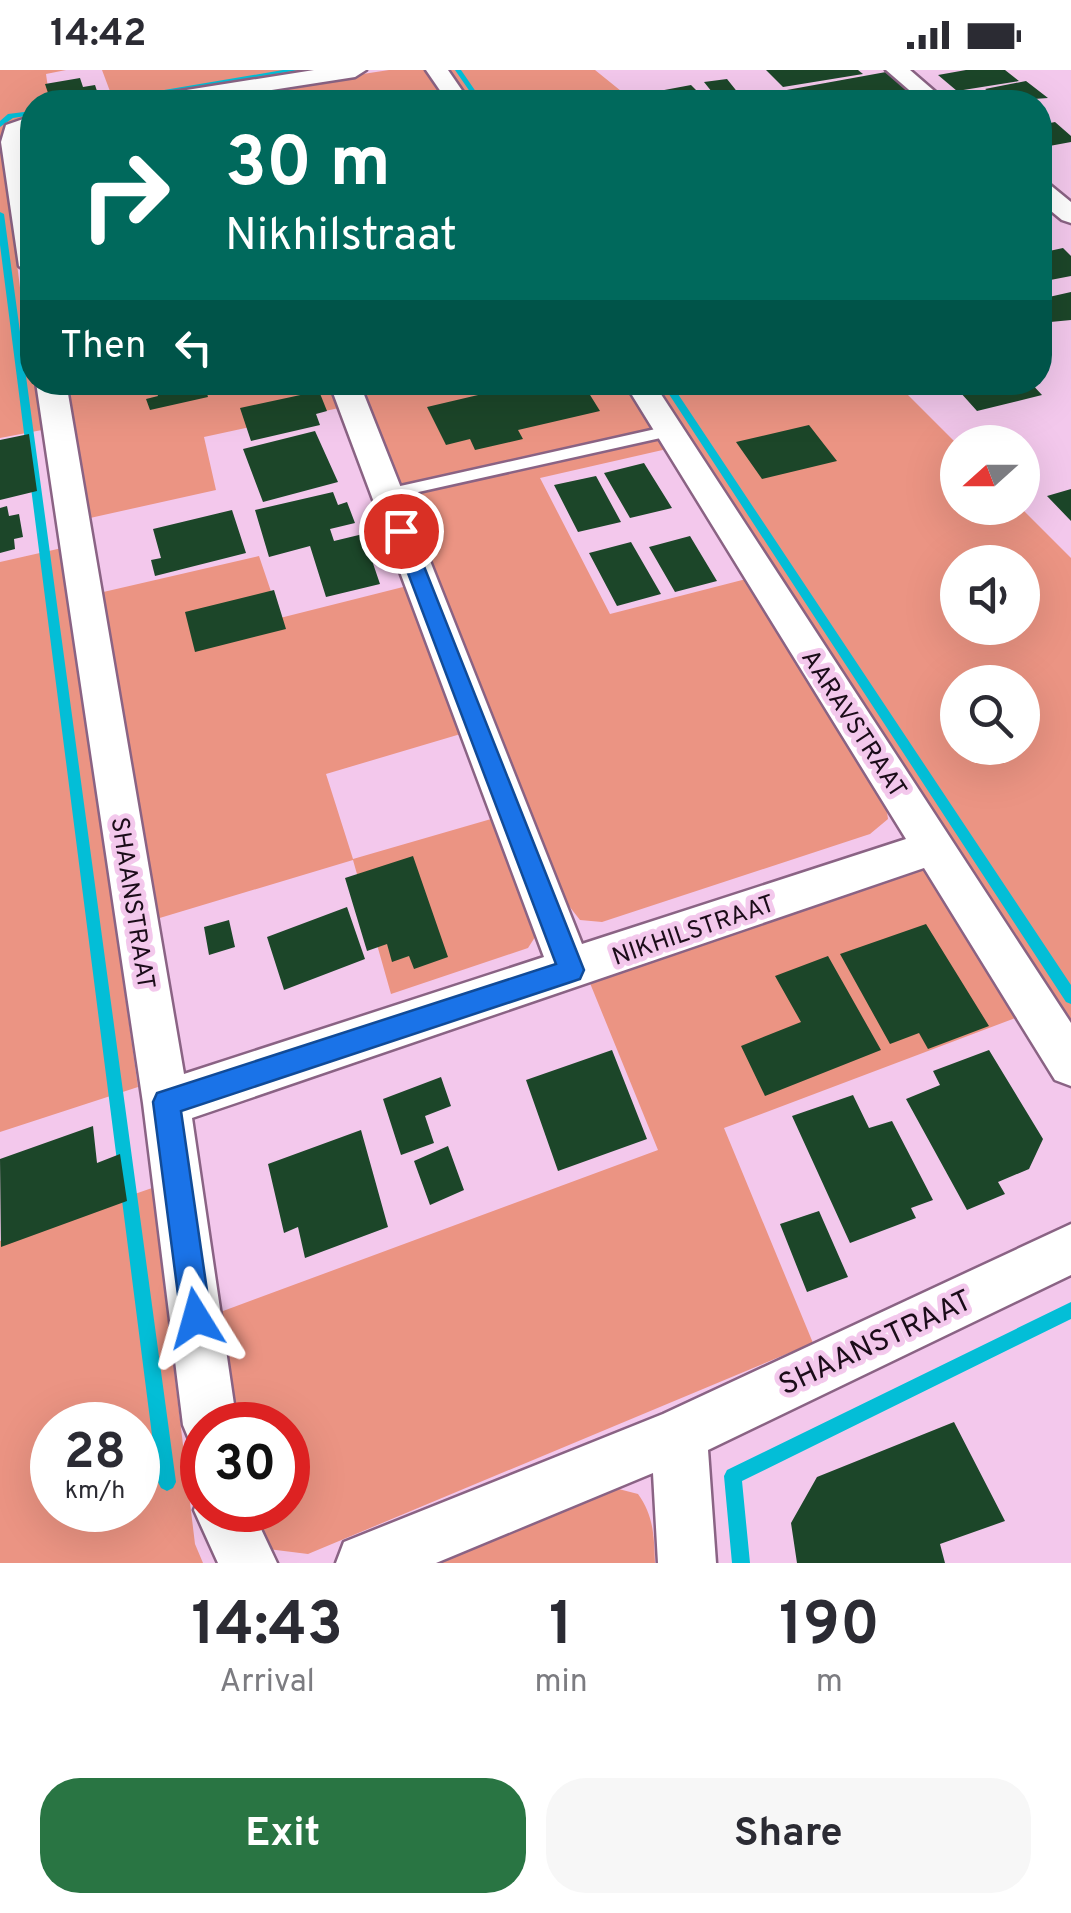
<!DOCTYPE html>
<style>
:root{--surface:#fff;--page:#f7f7f7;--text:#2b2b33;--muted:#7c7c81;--accent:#297543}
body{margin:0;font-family:Overpass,sans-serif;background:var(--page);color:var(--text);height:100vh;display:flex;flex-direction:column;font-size:38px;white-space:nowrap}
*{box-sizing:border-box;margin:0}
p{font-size:32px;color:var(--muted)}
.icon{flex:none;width:55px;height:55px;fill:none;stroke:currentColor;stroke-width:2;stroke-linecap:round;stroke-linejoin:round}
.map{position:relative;height:1493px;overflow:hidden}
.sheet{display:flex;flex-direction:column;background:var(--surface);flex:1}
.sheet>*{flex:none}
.banner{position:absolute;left:20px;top:20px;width:1032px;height:305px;border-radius:40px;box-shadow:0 10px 40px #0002;background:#00695c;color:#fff;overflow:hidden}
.needle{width:65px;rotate:249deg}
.fabs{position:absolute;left:940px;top:355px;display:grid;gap:20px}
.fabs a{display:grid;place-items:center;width:100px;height:100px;border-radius:50%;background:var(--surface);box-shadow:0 10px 40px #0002;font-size:50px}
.speed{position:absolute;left:30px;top:1332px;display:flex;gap:20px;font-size:50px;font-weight:700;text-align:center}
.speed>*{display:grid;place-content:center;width:130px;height:130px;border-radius:50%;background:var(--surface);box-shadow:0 10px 40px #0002;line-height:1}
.speed small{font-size:25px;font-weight:400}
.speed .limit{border:15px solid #d22;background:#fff;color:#111}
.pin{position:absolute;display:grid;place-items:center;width:85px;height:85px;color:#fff;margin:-42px;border:5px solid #fff;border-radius:50%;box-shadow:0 2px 10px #0007}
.me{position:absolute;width:110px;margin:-55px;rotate:352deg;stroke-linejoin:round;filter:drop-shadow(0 0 8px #0008)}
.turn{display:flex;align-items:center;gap:35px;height:210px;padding:0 40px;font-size:45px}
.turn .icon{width:130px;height:130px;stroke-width:2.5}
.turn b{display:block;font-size:70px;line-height:85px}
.then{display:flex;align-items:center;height:95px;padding:0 40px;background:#0003;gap:20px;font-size:38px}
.eta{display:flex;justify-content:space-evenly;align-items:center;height:170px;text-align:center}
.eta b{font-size:60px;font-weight:700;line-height:70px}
.cta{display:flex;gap:20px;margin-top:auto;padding:20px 40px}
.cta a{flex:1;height:115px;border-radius:40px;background:var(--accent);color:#fff;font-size:40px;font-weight:700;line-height:115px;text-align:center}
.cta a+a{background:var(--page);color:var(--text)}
.status{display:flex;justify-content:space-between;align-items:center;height:70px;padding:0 50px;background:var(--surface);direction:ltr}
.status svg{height:28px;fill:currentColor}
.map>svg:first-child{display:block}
.green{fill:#eb9483;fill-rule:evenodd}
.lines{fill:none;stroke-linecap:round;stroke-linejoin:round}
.stream{fill:#03bed7;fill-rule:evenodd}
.building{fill:#1c4629}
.service-casing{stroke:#8a6384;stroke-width:5}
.minor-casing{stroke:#8a6384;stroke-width:5}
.service{fill:#fff;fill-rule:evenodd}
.minor{fill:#fff;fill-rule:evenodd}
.route{fill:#1a73e8;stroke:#114b97;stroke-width:2.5}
.labels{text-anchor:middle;stroke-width:10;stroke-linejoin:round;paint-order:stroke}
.street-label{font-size:25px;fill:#1b0c19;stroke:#f3c8ec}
.near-street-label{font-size:30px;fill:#1b0c19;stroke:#f3c8ec}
</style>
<div class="status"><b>14:42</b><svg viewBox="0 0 49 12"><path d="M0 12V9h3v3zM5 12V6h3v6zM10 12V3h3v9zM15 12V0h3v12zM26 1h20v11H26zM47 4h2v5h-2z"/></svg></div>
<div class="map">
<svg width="1071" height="1493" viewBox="0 0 1071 1493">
<rect width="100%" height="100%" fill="#f3c8ec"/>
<path class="green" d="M0,0H66L46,4L50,32H32V48L6,61L1,68L32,312L36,313L42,360L0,368Z
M102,0H328L131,32H114Z
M389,0H425L448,32L243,31L253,21Z
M448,0H595L621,21L615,23L623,32H470Z
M67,313H192L195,321L237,313H329L339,338L204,367L216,420L90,448Z
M356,313H624L667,379L540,408L610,544L750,508L885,728L888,749L870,764L602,852L580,850L562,827Z
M651,313H896L957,374L958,438H1021L1071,488V959ZM958,492H1022V558H958ZM958,612H1022V678H958Z
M62,478L138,1017L0,1062V492Z
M259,486L280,548L411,515L464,663L326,704L353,789L498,747L537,864L528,878L391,924L353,790L153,850L99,523Z
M917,793L935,804L1023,945L724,1058L813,1273L308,1484L268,1479L245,1440H288V1355H232L215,1244L658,1080L583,896Z
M152,1118L195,1474L203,1493H0V1171ZM52,1355H138V1440H52Z
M607,1416L638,1424C654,1446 654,1467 655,1493H436Z"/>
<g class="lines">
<path class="stream" d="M283,0H299L107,32H93Z
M455,0H461L483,32H477Z
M32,41V45L13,48L0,57V51L8,44Z
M0,142L4,144L176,1412L173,1418L167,1421L161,1418L158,1412L0,175Z
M661,312H670L1071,915V934L1066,932Z
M1071,1232V1249L742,1411L750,1493H732L724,1406L727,1400Z"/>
</g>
<path class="building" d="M766,0H858L863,4L783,17Z
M966,0H1005L1019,11L957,21L938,5Z
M886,2L910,22L904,23L914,32H760L754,26Z
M80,8L83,17L95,15L100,30L51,32L45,14Z
M727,9L739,24L716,27L704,12Z
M1026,11L1048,28L993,32L983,25L991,23L985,19Z
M691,15L708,32H632L627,27Z
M1055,52L1071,66V72L1044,77L1040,74V55Z
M1063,178L1071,186V206L1040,212V183Z
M1071,222V250L1040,253V229Z
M153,312H208L210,319L206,320L208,327L150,340L146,329L158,326Z
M533,312H582L600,341L518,360L523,369L475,380L470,369L446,375L427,337Z
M951,312H1030L1042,325L977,341Z
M319,321L327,341L316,344L320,355L251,371L240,338Z
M809,355L837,391L762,409L736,372Z
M315,361L338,412L263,432L243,379Z
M29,364L37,421L0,430V370Z
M644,393L672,438L630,448L604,403Z
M596,406L621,452L578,462L554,415Z
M1071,419V451L1047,426Z
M333,422L338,435L347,432L355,453L330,459L334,471L363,464L380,514L326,527L310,476L269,487L255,440Z
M7,436L9,446L19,444L23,467L14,469L15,479L0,483V438Z
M232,440L246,483L155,506L151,490L161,488L153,459Z
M690,466L717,511L675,522L649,477Z
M631,472L661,524L617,536L589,483Z
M274,520L286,559L195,582L185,542Z
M413,786L448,887L414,899L409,886L392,892L387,874L367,881L345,808Z
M347,837L365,889L284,920L267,867Z
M229,850L235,877L209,885L204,857Z
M926,854L989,956L928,979L919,963L890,974L840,884Z
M828,886L881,980L765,1026L741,976L801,952L775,906Z
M612,980L647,1069L558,1101L526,1010Z
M989,980L1043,1069L1029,1099L998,1112L1005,1124L967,1140L906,1029L940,1015L933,1001Z
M441,1007L451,1036L425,1046L434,1073L401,1085L383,1029Z
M853,1025L869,1058L892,1051L933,1130L911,1138L916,1148L850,1173L792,1046Z
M93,1056L97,1093L120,1084L127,1131L1,1177L0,1089Z
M361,1060L388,1157L305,1188L298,1157L284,1163L268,1094Z
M448,1076L464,1120L430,1135L414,1091Z
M819,1141L848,1207L807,1222L780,1154Z
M954,1352L1005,1451L940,1474L945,1493H797L791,1453L817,1407Z"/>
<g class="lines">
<defs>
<path id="service" d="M669,356L674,357V365L387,429L379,424L387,419Z"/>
<path id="minor" d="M314,0H366L355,7L194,32H144L155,25Z
M426,0H448L470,32H448Z
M886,0H910L947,32H923Z
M32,46V61L25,64L32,119V204L19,196L1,72L6,55Z
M1040,112L1049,114L1071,132V153L1062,150L1040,132Z
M36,312H66L184,1004L544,887L329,312H359L582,874L906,769L624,312H653L1071,953V1016L1055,1010L924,798L192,1048L237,1355H202V1379L191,1374L183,1355L143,1033Z
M1071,1154V1205L708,1380L716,1493H658L653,1403L436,1493H336L344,1472L663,1344Z
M202,1420V1440H252L277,1493H218L194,1440Z"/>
</defs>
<use href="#service" class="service-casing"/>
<use href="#minor" class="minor-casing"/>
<use href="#service" class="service"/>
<use href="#minor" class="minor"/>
</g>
<path class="route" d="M401,454L410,461L584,900L580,909L571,912L181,1041L211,1248L206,1258L196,1262L185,1258L181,1248L153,1032L157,1023L556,894L392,461Z"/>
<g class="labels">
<g class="street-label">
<text transform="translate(855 653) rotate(57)" y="9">AARAVSTRAAT</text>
<text transform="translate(134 833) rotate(81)" y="9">SHAANSTRAAT</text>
<text transform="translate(693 859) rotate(-19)" y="9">NIKHILSTRAAT</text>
</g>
<g class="near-street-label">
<text transform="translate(875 1272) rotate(-25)" y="10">SHAANSTRAAT</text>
</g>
</g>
</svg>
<div class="fabs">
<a><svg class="needle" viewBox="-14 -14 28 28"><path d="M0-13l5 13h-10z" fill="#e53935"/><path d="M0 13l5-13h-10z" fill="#7c7c81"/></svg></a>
<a><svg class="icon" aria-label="sound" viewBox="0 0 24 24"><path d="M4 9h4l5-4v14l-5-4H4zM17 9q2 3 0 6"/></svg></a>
<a><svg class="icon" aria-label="search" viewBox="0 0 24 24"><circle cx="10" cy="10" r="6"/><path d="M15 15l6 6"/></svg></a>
</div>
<div class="speed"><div>28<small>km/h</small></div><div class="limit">30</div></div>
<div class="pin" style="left:401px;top:461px;background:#d93025"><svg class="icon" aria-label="arrive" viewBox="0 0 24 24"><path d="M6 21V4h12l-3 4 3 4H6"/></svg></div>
<svg class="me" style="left:196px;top:1248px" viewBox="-20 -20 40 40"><path d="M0-17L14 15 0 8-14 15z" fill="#1a73e8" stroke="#fff" stroke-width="4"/></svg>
<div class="banner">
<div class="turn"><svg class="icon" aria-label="right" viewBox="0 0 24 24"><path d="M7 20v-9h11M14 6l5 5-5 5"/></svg><div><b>30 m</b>Nikhilstraat</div></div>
<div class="then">Then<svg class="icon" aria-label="left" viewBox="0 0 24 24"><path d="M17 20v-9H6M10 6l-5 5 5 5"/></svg></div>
</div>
</div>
<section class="sheet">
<div class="eta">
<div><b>14:43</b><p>Arrival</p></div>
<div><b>1</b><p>min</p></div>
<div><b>190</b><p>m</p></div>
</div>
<div class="cta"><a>Exit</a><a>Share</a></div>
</section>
